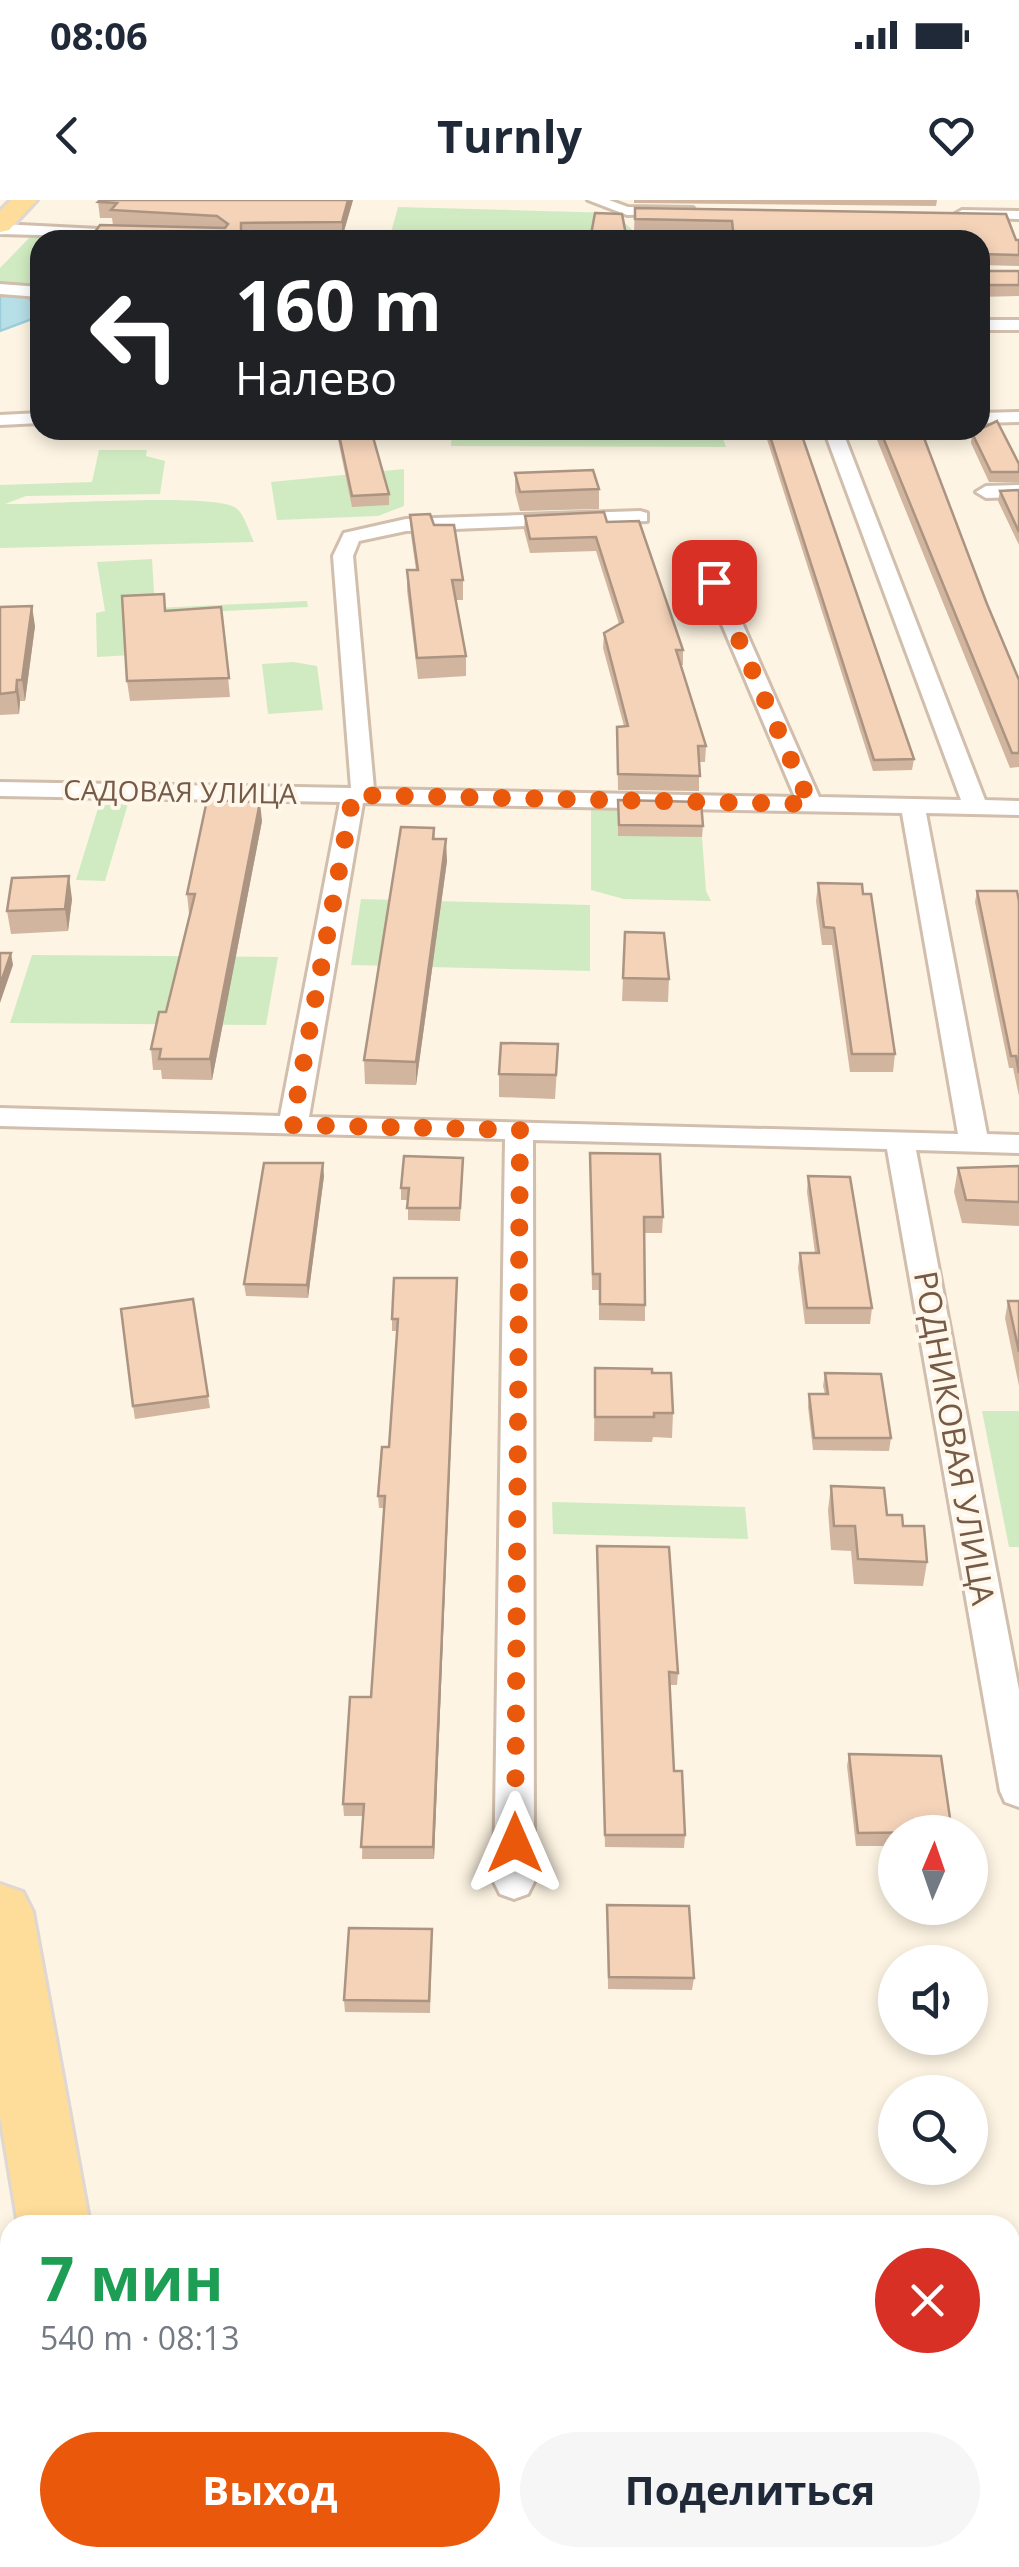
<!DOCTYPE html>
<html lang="ru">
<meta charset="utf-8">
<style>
:root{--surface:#fff;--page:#f6f6f7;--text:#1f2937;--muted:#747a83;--accent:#ea580c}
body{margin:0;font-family:"Open Sans",sans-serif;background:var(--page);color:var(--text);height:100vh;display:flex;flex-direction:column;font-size:38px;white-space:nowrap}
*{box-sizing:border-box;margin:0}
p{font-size:32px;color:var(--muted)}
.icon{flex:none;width:55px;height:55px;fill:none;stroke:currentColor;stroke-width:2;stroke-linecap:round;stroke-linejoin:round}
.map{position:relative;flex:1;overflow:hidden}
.details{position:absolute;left:0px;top:2015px;width:1020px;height:352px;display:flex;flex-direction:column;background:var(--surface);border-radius:30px 30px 0 0;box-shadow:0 5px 15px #0003}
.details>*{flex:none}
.guide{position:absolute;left:30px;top:30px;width:960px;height:210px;border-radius:30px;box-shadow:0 5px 15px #0003;background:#202124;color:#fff;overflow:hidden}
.needle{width:65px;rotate:2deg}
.controls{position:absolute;left:878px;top:1615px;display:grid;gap:20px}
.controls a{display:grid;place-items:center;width:110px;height:110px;border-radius:50%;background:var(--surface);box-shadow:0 5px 15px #0003;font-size:50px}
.pin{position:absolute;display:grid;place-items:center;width:85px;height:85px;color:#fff;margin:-42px;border-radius:20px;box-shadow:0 5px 15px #0006}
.me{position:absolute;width:110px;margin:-55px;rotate:0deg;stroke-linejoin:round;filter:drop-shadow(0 0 8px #0008)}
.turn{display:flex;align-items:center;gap:35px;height:210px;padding:0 40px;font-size:45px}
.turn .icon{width:130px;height:130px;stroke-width:2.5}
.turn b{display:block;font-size:70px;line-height:85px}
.round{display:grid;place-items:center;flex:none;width:105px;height:105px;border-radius:52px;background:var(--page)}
.head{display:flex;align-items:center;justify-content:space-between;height:170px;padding:0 40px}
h1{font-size:60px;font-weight:700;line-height:75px;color:#1e9e55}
.primary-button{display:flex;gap:20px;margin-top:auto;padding:20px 40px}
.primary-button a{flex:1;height:115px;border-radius:60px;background:var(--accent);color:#fff;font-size:40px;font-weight:700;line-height:115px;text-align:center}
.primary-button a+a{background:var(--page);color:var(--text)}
.status{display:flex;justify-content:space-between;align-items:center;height:70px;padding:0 50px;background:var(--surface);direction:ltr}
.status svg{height:28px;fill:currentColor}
header{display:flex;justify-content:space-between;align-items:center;height:130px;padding:0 40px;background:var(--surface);font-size:45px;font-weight:700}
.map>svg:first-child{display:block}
.green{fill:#d0ebc1}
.water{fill:#b6dfe7;stroke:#9cceda;stroke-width:2.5}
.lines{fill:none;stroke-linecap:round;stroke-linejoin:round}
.minor-casing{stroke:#d1beac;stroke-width:6}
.primary-casing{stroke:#ded7d3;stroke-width:6}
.minor{fill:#fff;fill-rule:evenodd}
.primary{fill:#fedc99;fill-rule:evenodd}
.wall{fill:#d2b59f}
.shaded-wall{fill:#ab9482}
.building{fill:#f4d3b9;stroke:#ab9482;stroke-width:2.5}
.route{stroke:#ea580c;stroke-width:18;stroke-dasharray:0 32.4}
.labels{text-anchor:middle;stroke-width:8;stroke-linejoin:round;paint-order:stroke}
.far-street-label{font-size:28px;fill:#765a48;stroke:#fff7ea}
.street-label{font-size:32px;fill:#765a48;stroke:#fff7ea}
</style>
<div class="status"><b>08:06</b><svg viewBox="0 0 49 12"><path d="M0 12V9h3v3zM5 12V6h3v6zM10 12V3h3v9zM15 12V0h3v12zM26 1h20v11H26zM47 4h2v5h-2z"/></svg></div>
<header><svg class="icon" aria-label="back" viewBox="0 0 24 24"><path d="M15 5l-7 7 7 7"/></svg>Turnly<svg class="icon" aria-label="heart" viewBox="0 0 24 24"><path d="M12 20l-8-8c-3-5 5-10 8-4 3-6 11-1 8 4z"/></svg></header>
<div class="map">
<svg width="1019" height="2367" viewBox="0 0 1019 2367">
<rect width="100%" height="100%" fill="#fdf4e3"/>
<path class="green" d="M398,7L614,13L643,40H389Z
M31,36L140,40H40V87L0,85V68Z
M452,230H720L726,247L451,246Z
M99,250H147L146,256L165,261L160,294L26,296L5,304C41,305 216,292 236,308C245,315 249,332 254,342L0,348V285L92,282Z
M404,269V306L378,316L277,320L271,282Z
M152,359L155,408L307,401L308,407L183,413L185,452L97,457L96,413L105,411L97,362Z
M293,462L317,466L323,510L268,514L262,464Z
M128,604L105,681L76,680L99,605Z
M591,608L700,610L706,691L711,701L624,699L591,690Z
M361,699L590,705V771L351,765Z
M32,755L278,757L266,825L10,823Z
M982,1211H1019V1347H1009Z
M552,1302L745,1307L748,1339L553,1334Z"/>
<path class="water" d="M0,93L28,97L35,106L32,119L0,131Z"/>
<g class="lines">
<defs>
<path id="minor" d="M588,0H609L628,7L693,8L712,40H696L682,14L627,15Z
M962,10L1019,11V19L957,17L955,14Z
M0,24L218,35L226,40L0,34Z
M0,84L40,87V97L0,94Z
M980,120H1019V130H980Z
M1019,212V222L980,223V213Z
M40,213V223L0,225V215Z
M824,230H842L985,600L1019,601V615L926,613L987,934L1019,935V953L916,950L1019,1490V1607L1005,1602L1000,1591L887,949L533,940L534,1682L528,1694L514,1699L500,1694L494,1682L505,939L0,926V908L280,916L340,602L0,596V582L351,588L333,356L344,333L406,319L640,311L647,313V321L406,331L359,341L353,356L374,589L795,597L704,382L714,376L724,382L819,597L961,600ZM363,603L902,613L958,934L309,917Z
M1019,285V297L986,298L976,292L986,286Z"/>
<path id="primary" d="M11,0H37L9,30L0,32V11Z
M0,1684L23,1692L33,1712L90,2025H18L0,1916Z
M48,2358H128L130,2367H48Z"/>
</defs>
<use href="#minor" class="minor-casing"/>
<use href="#primary" class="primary-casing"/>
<use href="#minor" class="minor"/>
<use href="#primary" class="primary"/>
</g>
<path class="wall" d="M353,0L342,38H242L113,25L112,18H100L98,2Z
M634,0H937L936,6L634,3Z
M635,8L1019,40V66L980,65V40H732V33L634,31Z
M980,70L982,71H1019V96L980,97Z
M336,230H371L389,294V305L352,307Z
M764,230H800L914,559L912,570L873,571Z
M873,230H921L987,404L1019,480V567L1010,568Z
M972,233L1019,264V282H989L971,243Z
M515,273L599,289V309L520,311L515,292Z
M1019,290V345L998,301L1000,291Z
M410,315L434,325L463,380V400H456L466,456V476L418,479L407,390V370H416L411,335Z
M525,316L607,322L683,450V465H681L706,546L705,562H699V591L618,590L617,527L624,526L603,448L604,433L619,424L596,351L530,353L524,330Z
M0,407L35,426L25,501H20L19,514L0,515Z
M221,407L230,497L130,501L127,481L166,411Z
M618,600L703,626L702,637L618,636Z
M262,621L212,880L162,879L161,870H153L151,849L166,812L190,714H189L187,694Z
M434,628L435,639L447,661L416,885L365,884L364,860Z
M818,683L863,694L895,854L893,872H850L832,745H822L816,701Z
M977,691L1019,701V896L1013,868H1009L975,702Z
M72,699L68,731L11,734L7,711Z
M625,732L669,779L668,802L622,801Z
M557,868L555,899L499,897V874Z
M590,953L663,1017L662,1033H645V1121L599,1120V1090H592Z
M1019,966V1026L962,1023L954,992L958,968Z
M463,970L460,1021L408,1020V1000H401V988Z
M324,976L308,1098L246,1096L244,1084Z
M808,976L872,1108L870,1124H805L798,1068L800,1053H815L807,992Z
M457,1090L434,1659H362L363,1616H344L343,1604L371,1497L384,1308H379L378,1296L389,1247L397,1131H392V1119Z
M1008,1101H1019V1186L1005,1118Z
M595,1168L652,1173L673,1213L672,1238L653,1237L652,1242L594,1241Z
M825,1173L891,1238L889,1251L813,1250L808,1207L809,1194H825L823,1186Z
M208,1196L210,1208L135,1219L133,1206Z
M831,1286L903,1326L927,1362L923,1386L854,1384L851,1351L831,1350L828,1310Z
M597,1346L678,1473L677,1485H670L674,1571L685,1635L684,1648L605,1647Z
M849,1554L895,1632V1646H856L847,1566Z
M607,1705L694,1778L692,1790L608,1789Z
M432,1741L430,1813L345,1812L344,1800Z"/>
<path class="shaded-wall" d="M348,0H353L342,38V22Z
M32,406L35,426L25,501L22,480Z
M17,480L20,501L19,514L16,492Z
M260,602L262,621L212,880L210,859Z
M446,639L447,661L416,885V862Z
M69,676L72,699L68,731L65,709Z
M11,753L13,765L0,803V785Z
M323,963L324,976L308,1098L307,1085Z
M457,1078V1090L434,1659L433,1647Z"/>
<path class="building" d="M100,0H348L342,22L241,23V40H89L100,25L225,28L228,24L217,16L111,10L117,3L98,2Z
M635,8L1006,14L1016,40H1019V55L982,54L980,59V40H734L732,21L635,19Z
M595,13L622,14L627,40H590Z
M980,70L982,71H1019V85H980Z
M997,221L1019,264V272H991L972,233Z
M338,230H371L389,294L352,296Z
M768,230H800L914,559L874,560Z
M880,230H921L987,404L1019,480V553H1012Z
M593,270L599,289L520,292L515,273Z
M1019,290V332L1000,291Z
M604,312L607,322L639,321L683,450H676L706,546H698L700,576L618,574L617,527L628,526L604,433L623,422L596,337L530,339L525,316Z
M430,314L434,325H454L463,380H452L466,456L417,458L407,370H418L410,315Z
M164,394L165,411L221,407L229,478L127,481L122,396Z
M32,406L22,480H17L16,492L0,494V407Z
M207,600L260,602L210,859H159L161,849H151L159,812H166L195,694H187Z
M618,600L701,602L703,626L619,625Z
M401,627L434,628L433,639H446L416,862L364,860Z
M69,676L65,709L7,711L12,678Z
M818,683L862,684L863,694H871L895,854H852L834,728L824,727Z
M977,691H1017L1019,701V873L1016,856H1011Z
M625,732L664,733L669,779L623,778Z
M0,753H11L0,785Z
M501,843L558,844L556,875L499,874Z
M590,953L660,954L663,1017H644L645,1105L600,1104V1074H593Z
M404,956L463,958L460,1008H407L409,988H401Z
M264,963H323L307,1085L244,1084Z
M1019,966V1002L966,1000L958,968Z
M808,976L850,977L872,1108H807L800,1053H819Z
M394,1078H457L433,1647H361L364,1604H343L350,1497H371L385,1296H378L382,1247H389L398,1119H392Z
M193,1099L208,1196L133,1206L121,1109Z
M1008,1101H1019V1152Z
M595,1168L652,1169V1173H671L673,1213H654V1217H595Z
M825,1173L881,1174L891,1238H814L809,1194H828Z
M831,1286L884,1288L887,1315H902L903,1326H924L927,1362L858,1359L855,1326H834Z
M597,1346L669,1347L678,1473L669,1472L674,1571H682L685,1635H605Z
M849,1554L941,1556L952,1632L858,1633Z
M607,1705L689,1706L694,1778L609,1777Z
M349,1728L432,1729L429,1801L344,1800Z"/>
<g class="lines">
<path class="route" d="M515,1643L520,930L292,925L353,595L810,604L714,382"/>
</g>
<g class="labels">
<g class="far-street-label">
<text transform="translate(180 592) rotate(1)" y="10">САДОВАЯ УЛИЦА</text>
</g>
<g class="street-label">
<text transform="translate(954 1238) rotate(80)" y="11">РОДНИКОВАЯ УЛИЦА</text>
</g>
</g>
</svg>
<div class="controls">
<a><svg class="needle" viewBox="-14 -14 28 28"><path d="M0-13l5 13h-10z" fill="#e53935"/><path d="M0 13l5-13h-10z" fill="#747a83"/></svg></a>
<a><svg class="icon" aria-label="sound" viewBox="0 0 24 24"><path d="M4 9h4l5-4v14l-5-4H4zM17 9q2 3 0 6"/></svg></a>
<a><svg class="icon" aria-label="search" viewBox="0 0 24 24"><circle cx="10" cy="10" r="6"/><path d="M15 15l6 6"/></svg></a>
</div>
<div class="pin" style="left:714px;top:382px;background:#d93025"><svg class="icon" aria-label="arrive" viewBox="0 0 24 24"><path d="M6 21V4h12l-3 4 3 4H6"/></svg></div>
<svg class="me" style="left:515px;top:1643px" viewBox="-20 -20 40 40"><path d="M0-17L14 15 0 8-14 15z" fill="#ea580c" stroke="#fff" stroke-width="4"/></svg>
<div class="guide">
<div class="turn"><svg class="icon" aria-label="left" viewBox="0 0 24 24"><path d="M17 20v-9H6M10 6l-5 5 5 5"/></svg><div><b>160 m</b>Налево</div></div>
</div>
<section class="details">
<div class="head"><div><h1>7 мин</h1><p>540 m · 08:13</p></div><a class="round" style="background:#d93025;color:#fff"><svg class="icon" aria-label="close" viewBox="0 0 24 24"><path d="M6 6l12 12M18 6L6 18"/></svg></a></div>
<div class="primary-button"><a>Выход</a><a>Поделиться</a></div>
</section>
</div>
